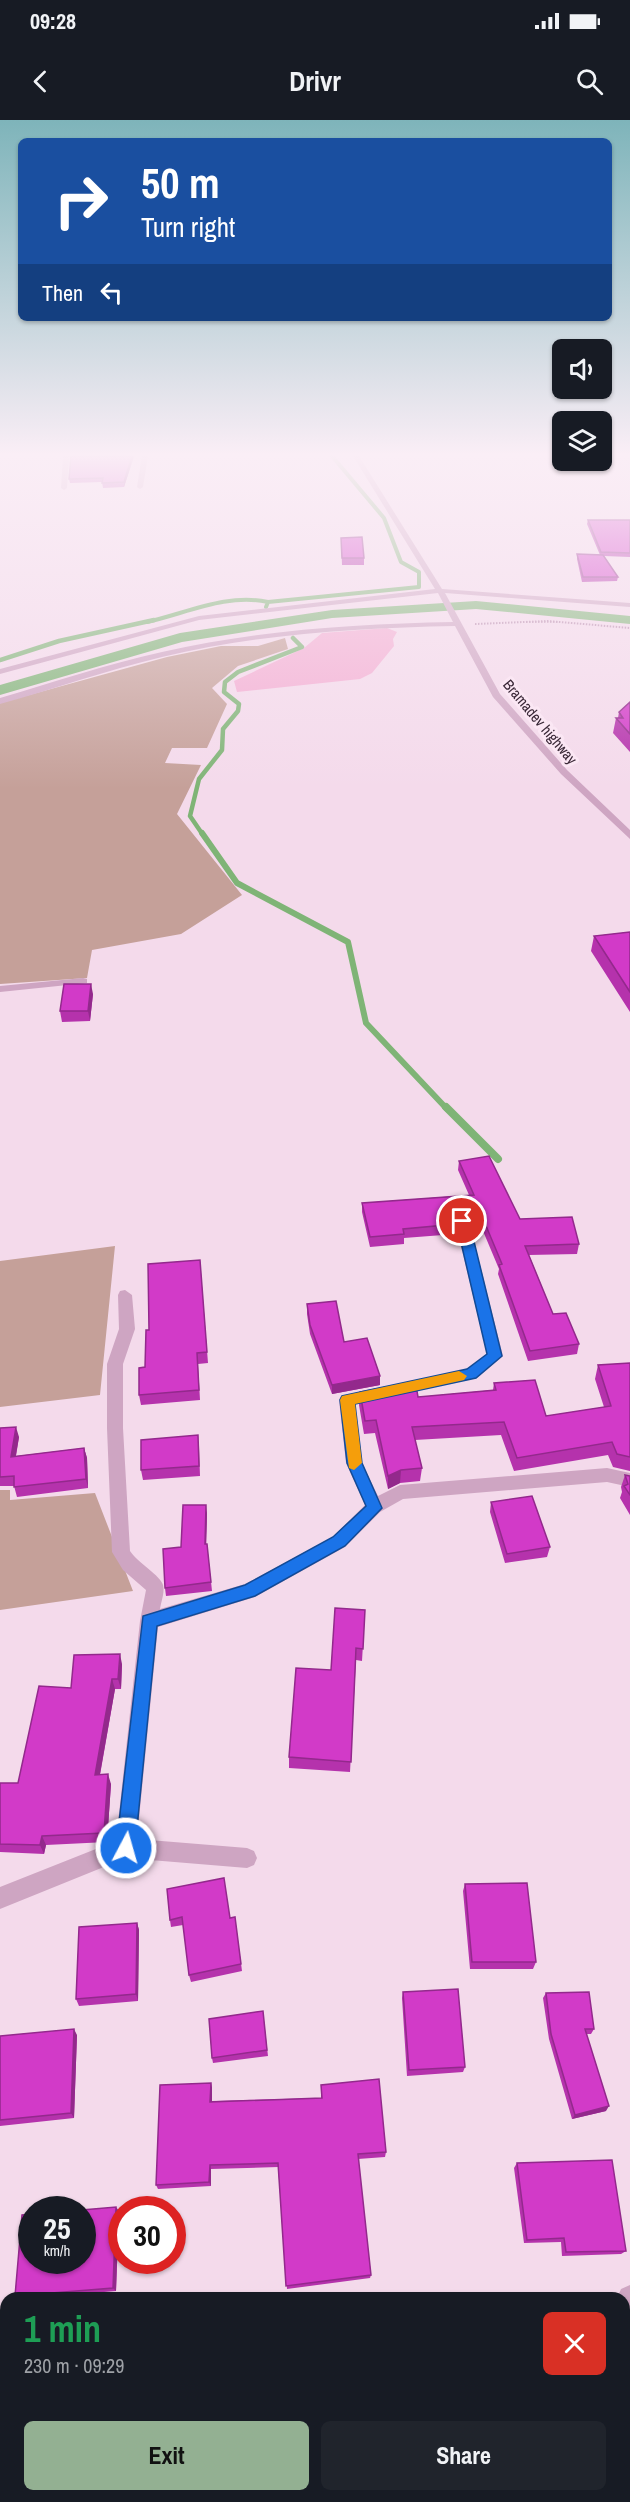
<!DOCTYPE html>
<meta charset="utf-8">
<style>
:root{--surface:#171b24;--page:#20242c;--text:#f1f3f6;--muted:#9ea1a6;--accent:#93b092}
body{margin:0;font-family:"Archivo Narrow",sans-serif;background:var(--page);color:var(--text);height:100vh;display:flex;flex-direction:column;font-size:22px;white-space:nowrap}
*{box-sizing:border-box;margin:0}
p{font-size:20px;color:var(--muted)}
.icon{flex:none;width:33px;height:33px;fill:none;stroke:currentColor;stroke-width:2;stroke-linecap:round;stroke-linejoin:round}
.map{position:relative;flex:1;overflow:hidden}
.side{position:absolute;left:0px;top:2172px;width:630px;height:210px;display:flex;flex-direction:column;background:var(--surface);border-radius:18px 18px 0 0;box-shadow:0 2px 4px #0004}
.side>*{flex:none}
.hud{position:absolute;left:18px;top:18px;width:594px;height:183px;border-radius:9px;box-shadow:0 2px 4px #0004;background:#1a4fa0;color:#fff;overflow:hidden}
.fabs{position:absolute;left:552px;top:219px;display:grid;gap:12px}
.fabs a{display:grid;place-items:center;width:60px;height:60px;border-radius:9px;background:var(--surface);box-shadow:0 2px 4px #0004;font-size:30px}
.speed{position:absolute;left:18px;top:2076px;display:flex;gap:12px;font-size:30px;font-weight:700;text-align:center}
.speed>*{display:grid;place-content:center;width:78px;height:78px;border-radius:50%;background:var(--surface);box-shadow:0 2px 4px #0004;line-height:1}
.speed small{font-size:15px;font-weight:400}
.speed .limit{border:9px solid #d22;background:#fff;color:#111}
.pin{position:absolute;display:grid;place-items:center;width:51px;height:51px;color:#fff;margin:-26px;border:3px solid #fff;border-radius:50%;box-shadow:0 2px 6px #0007}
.me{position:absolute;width:66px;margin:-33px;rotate:6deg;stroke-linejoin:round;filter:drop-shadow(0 0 4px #0008)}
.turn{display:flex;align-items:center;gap:21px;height:126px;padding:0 24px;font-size:27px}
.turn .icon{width:78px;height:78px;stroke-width:2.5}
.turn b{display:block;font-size:42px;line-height:51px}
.then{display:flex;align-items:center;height:57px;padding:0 24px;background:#0003;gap:12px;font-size:22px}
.round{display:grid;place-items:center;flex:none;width:63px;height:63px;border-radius:9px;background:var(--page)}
.summary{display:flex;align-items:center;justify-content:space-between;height:102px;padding:0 24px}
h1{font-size:36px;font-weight:700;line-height:45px;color:#1e9e55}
.action{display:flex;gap:12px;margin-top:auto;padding:12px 24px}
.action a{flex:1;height:69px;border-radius:9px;background:var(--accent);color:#111;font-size:24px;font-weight:700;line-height:69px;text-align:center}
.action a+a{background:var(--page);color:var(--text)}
.status{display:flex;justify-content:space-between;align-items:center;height:42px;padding:0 30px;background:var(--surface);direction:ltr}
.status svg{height:16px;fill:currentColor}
header{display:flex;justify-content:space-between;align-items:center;height:78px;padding:0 24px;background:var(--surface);font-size:27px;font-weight:700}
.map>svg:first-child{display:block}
.green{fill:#c5a099}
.sand{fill:#f3add2}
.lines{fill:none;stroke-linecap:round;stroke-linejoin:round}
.stream-far3{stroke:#7fb476;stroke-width:4}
.stream-far2{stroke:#7fb476;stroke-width:4.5}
.stream-far1{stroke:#7fb476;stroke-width:6}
.stream{stroke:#7fb476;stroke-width:8}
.canal{fill:#7fb476;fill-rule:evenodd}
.path-far1{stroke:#ba8faf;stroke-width:1.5;stroke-dasharray:1.5 1.5;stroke-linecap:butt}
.path{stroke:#ba8faf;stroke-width:2;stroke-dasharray:1.5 1.5;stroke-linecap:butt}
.minor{fill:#cea5c2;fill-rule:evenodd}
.wall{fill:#b532ac}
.shaded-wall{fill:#93298c}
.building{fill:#d23ac8;stroke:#93298c;stroke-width:1.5}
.route{fill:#1a73e8;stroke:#114b97;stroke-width:1.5}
.slow{fill:#f59e0b}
.labels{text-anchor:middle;stroke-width:6;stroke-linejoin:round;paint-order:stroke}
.far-street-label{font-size:15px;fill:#392736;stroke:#fbe7f4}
</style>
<div class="status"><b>09:28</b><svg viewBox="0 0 49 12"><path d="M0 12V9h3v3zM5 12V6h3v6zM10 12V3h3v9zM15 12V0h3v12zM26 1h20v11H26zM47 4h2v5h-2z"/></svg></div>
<header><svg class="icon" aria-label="back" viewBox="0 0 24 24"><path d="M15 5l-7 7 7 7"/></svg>Drivr<svg class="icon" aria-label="search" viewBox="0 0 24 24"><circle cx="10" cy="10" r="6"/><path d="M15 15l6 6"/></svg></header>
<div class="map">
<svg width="630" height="2382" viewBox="0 0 630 2382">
<rect width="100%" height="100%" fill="#f4daeb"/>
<path class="green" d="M285,518L288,529L238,546L212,568L227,584L207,628H172L165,643L201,645L177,694L242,775L181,814L92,830L87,858L0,864V583L167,537L221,526H258Z
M115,1126L100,1275L0,1287V1141Z
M0,1370H10V1380L95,1373L133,1471L0,1490Z"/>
<path class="sand" d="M387,508L397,512L393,519L394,526L372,553L360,559L237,572L234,561L304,528L322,513Z"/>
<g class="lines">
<path class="stream-far3" d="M268,482L419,467V452L401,442L384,398L332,336
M147,502C187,493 227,473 268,482L266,487"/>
<path class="stream-far2" d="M0,540L59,521L154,500
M203,715L190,696L199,659L222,630L223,609L238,591L239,584L224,572L225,562L238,552L302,527L293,518"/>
<path class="stream-far1" d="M202,713L237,763L348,822L366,903L447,989"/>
<path class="stream" d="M446,987L498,1039"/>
<path class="canal" d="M476,481L630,496V504L476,489L332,498L182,522L0,575V565L180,513L332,490Z"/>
<path class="path-far1" d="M526,502H559"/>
<path class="path" d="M475,504L548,501L630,508"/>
<path class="minor" d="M63,336H69L67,368L64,370L61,368Z
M142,336H148L143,367L140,369L137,367Z
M353,336H359L442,469L630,483V487L445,473L500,574L567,650L630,710V719L561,654L493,577L455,506C357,508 258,514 162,537C107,550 54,569 0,584V578C54,562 108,544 162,532C258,510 355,504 453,502L438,473L199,500L0,554V549L199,496L435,469Z
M83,858L87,859V863L0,872V866Z
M462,1096L469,1101L503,1236L477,1258L355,1284L362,1343L378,1376L400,1365L607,1348L630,1353V1367L607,1362L403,1379L380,1392L345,1427L255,1477L158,1507L137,1719L247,1728L254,1731L257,1738L254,1745L247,1748L126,1738L0,1789V1767L116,1721L140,1501L146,1470L123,1450L112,1432L107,1308V1244L119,1209L118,1175L120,1171L125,1170L132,1175L135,1209L123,1244V1308L130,1431C137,1442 161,1456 163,1465C165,1472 161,1482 160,1489L245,1464L333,1417L365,1385L346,1343L339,1280L341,1276L467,1249L487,1234L455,1101Z
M630,2165V2201L624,2204V2178H617L621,2169Z
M523,2376H551L549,2382H521Z"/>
</g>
<path class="wall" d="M71,336H134L124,367L103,368L102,362L70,363L69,359Z
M588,400H630V437L604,436L618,457L617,461L582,462L577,439V434L600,435L587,404Z
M341,418L364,438V445H342Z
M630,582V632L613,613L616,598H618L619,592Z
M630,812V892L591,831L594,816Z
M93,874L90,901L62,902L60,891Z
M459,1041L520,1099L579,1124L577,1134L529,1135L553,1194L579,1224L577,1234L528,1241L498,1154L499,1149L483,1111L474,1112L471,1100L462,1094L456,1098L457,1104L456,1114L404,1118V1124L370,1127L362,1092V1083L469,1075L458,1050Z
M200,1140L208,1243L198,1244L200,1280L141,1285L139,1275L145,1247L149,1210Z
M307,1184L344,1222L380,1256V1265L332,1274L310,1214L307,1194Z
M630,1243V1351L613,1347L608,1335L514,1351L501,1315L415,1320L422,1348L420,1361L400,1363L388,1369L375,1313L364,1314L359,1285L360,1272L388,1273L418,1277L493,1270L494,1263L546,1296L604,1287L595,1259L598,1245Z
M0,1308L19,1317L16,1336L84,1328L87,1338L88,1368L17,1377L14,1366H0Z
M199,1326L200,1356L143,1360L141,1350Z
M625,1355L630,1356V1395L620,1378L622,1372L621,1367Z
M491,1382L550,1427L547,1437L505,1443L490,1392Z
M207,1393L206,1424H207L212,1471L166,1476L165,1468L181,1427Z
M365,1490L362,1541L356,1540L350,1652L289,1648V1637L331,1550Z
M122,1544L121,1569H115L100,1655L111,1664L107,1722L46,1725L44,1734L0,1732V1663H18L71,1568Z
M465,1764L536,1842L533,1849H470L463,1771Z
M167,1769L230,1798L235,1797L242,1851L191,1862L189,1855L183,1805L171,1807L170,1800Z
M137,1803L139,1810L138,1881L79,1886L76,1879Z
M403,1872L465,1947L463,1952L407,1956L402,1878Z
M546,1873L594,1909L591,1914H586L606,1991L572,1999L549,1919L543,1878Z
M263,1891L268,1936L213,1943L212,1938Z
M77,1915L74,1998L0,2006V1916Z
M211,1963L212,1968V1981L321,1978V1965L386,2032L385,2037L358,2039L371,2155L370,2158L287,2169L278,2047L211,2049V2066L158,2069L156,2065Z
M517,2043L626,2131L621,2134L562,2136L561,2122L524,2123L514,2048Z
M119,2091L116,2171L33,2178H18L15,2176Z"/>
<path class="shaded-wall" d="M132,336H134L124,367V362Z
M91,864L93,874L90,901L88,891Z
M463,1084L462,1094L453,1100L454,1090Z
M380,1256V1265L332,1274V1265Z
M16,1307L19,1317L14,1346L11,1337Z
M84,1328L87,1338L88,1368L86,1359Z
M401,1350L400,1363L388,1369V1356Z
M206,1385L207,1393L206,1433L205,1424Z
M120,1534L122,1544L121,1569L118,1559Z
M112,1559L115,1569L98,1665L95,1655Z
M108,1654L111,1664L107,1722L104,1713Z
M42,1716L46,1725L44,1734L40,1725Z
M137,1803L139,1810L138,1881L136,1874Z
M74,1909L77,1915L74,1998L71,1993Z
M211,1963L212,1968V1987L210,1982Z
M609,1986L606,1991L572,1999L575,1995Z
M210,2045L211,2049V2066L209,2062Z
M116,2087L119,2091L116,2171L113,2168Z"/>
<path class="building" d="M71,336H132L124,362L102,363L103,358L69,359Z
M588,400H630V433L601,432Z
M362,417L364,438H342L341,418Z
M577,434L603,435L618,457H583Z
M630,582V614L616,598H623L619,592Z
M630,812V872L594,816Z
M64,864H91L88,891H60Z
M489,1036L520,1099L572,1097L579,1124L525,1126L553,1194L566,1193L579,1224L530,1231L499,1145L502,1144L484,1101L475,1102L472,1091L463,1084L454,1090L457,1104L403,1109L404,1114L370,1117L362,1083L474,1075L459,1041Z
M200,1140L207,1232L197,1233L199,1270L139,1275V1248L145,1247L146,1210H149L148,1144Z
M336,1181L344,1222L367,1218L380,1256L332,1265L310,1205L307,1184Z
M630,1243V1337L617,1334L612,1322L517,1338L504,1302L412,1307L422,1348L401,1350L388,1356L376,1300L365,1301L360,1272L386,1267L388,1273L417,1271L418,1277L496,1270L494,1263L535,1260L546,1296L611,1286L598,1245Z
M16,1307L11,1337L84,1328L86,1359L14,1367V1356L0,1357V1308Z
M198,1315L199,1346L141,1350V1320Z
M625,1355L630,1356V1375L624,1366L628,1364Z
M532,1376L550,1427L507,1434L491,1382Z
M183,1385H206L205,1424H207L211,1462L165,1468L163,1429L181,1427Z
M335,1488L365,1490L363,1529L356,1528L351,1642L289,1637L296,1548L331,1550Z
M120,1534L118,1559H112L95,1655L108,1654L104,1713L42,1716L40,1725L0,1724V1663H18L39,1566L71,1568L74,1535Z
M224,1758L230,1798L235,1797L241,1844L189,1855L182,1797L170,1800L167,1769Z
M527,1763L536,1842H472L465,1764Z
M137,1803L136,1874L76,1879L79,1807Z
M458,1869L465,1947L409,1950L403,1872Z
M589,1872L594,1909H585L609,1986L575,1995L551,1914L546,1873Z
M263,1891L267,1930L212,1938L209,1899Z
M74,1909L71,1993L0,2000V1916Z
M379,1959L386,2032L358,2034L371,2155L286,2166L278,2043L210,2045L209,2062L156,2065L160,1965L211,1963L210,1982L322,1978L321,1965Z
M612,2040L626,2131L566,2132L564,2118L527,2120L517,2043Z
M116,2087L113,2168L15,2176L22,2095L32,2094V2140H82V2090Z
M0,2197L6,2198V2296L0,2295Z"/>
<linearGradient id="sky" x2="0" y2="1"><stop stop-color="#7eb4ba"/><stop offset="0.5" stop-color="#faeef6"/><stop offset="1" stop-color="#faeef6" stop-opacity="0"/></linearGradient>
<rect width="630" height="669" fill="url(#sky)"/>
<path class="route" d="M462,1097L469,1101L502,1236L476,1258L355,1284L362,1343L382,1388L345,1426L255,1476L157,1506L135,1728L132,1735L126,1738L119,1735L116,1728L143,1496L245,1465L333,1417L366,1386L347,1343L340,1280L342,1276L467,1249L487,1234L456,1101Z"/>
<path class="slow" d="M459,1251L467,1256L464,1260L355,1284L362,1343L354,1350L349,1348L340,1280L342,1276Z"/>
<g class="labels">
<g class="far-street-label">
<text transform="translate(540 602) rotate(50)" y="5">Bramadev highway</text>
</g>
</g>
</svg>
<div class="fabs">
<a><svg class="icon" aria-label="sound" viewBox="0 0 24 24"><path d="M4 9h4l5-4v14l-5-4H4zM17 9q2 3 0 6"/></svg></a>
<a><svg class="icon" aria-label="layers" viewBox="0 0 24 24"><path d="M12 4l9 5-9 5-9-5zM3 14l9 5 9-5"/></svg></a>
</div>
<div class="speed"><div>25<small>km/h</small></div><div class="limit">30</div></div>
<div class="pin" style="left:462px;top:1101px;background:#d93025"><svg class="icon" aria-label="arrive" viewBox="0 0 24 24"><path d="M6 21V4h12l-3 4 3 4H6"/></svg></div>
<svg class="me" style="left:126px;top:1728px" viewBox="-20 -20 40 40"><circle r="17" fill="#1a73e8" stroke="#fff" stroke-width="3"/><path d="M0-11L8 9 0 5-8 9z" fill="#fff"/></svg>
<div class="hud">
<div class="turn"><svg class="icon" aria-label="right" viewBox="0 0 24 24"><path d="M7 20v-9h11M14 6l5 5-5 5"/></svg><div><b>50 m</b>Turn right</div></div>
<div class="then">Then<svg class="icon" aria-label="left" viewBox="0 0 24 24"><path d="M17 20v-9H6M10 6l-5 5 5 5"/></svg></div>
</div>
<section class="side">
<div class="summary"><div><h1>1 min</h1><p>230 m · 09:29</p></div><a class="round" style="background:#d93025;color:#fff"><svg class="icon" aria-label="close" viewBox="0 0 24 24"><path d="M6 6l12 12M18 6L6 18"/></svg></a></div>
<div class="action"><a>Exit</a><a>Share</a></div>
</section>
</div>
